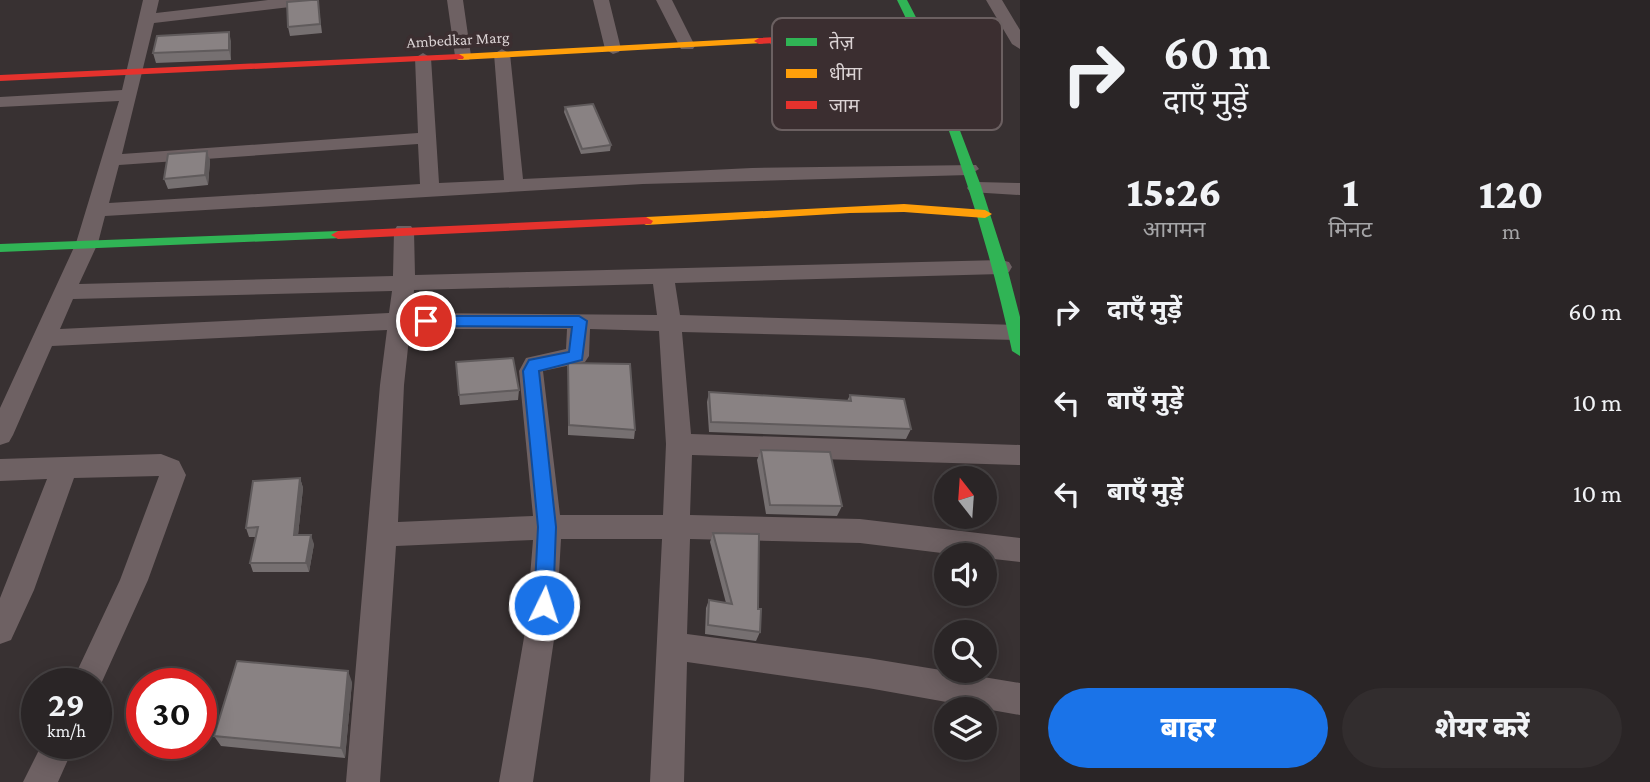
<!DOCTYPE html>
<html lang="hi">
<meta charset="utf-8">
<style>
:root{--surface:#2a2526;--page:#322d2e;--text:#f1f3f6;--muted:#a5a5a7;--line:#464243;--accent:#1a73e8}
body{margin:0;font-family:"Crimson Pro","Noto Sans Devanagari",serif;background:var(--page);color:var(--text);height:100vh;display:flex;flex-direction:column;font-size:26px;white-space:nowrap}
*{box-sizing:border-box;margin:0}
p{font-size:23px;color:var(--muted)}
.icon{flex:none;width:38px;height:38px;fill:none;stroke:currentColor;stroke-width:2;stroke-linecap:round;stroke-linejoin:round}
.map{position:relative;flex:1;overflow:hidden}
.drawer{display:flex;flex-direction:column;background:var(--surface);width:630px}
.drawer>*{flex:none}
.banner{background:#2a2526;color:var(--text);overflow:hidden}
.needle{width:46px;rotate:343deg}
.controls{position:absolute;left:934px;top:466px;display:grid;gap:14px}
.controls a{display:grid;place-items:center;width:63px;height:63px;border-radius:50%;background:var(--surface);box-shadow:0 4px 18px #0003,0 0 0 2px var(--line);font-size:35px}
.speed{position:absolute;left:21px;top:668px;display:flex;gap:14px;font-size:35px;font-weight:700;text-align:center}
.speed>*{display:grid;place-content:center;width:91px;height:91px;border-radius:50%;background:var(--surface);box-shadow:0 4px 18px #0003,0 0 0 2px var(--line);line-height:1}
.speed small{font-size:18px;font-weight:400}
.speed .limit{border:10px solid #d22;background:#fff;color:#111}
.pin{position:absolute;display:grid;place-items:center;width:60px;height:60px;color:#fff;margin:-30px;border:4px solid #fff;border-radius:50%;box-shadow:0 2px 7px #0007}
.me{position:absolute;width:77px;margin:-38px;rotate:4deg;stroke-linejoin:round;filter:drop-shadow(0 0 5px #0008)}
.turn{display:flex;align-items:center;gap:24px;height:147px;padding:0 28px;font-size:32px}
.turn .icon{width:91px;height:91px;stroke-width:2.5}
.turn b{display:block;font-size:49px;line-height:60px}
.eta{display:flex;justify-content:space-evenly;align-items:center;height:119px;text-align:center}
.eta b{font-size:42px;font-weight:800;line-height:49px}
.action{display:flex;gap:14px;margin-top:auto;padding:14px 28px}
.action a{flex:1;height:80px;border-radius:42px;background:var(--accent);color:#fff;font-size:28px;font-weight:800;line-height:80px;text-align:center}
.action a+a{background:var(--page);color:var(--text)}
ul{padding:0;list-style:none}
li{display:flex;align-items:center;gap:21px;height:91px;padding:0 28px}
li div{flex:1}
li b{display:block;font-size:26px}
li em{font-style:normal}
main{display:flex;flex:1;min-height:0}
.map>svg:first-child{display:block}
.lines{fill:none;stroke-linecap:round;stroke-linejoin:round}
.street{fill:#6e6163;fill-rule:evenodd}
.fast{fill:#30b455;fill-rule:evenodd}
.slow{fill:#ff9f0a;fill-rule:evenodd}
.jam{fill:#e5322d;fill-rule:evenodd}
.wall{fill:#767071}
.shaded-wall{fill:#605b5c}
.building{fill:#898283;stroke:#605b5c;stroke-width:2}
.route{fill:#1a73e8;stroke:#114b97;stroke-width:2}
.labels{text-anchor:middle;stroke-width:7;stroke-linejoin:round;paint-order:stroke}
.far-street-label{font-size:16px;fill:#dbd3d4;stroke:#3b2e30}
.key{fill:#3b2e30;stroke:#6b6061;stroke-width:2}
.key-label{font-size:19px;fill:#dbd3d4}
</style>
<main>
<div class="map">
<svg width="1020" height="782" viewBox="0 0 1020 782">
<rect width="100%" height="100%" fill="#383132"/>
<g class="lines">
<path class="street" d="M143,0H159L156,13L268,0H315L307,5L154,23L122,154L418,133L415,58L423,53L431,58L439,183L504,180L494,54L502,49L510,54L523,179L752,168L976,165L979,169L969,175L643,184L105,216L98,243L79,284L393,276L394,231L397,226H411L414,231L415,275L1001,260L1009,262L1012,267L1009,272L1001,274L675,283L680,315L1020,325V339L1017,340L682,332L691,434L1020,445V465L692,455L690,515L860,519L1020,538V562L985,558V555H958L860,543L690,539L687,634L868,658L1020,683V715L868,688L687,662L684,782H650L662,539H561L556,626L533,782H499L526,626L533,540L396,546L380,782H346L380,385L387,330L52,346L13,435L9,442L0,445V408L76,243L119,101L0,107V97L122,90ZM418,144L420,184L109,203L119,165ZM653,284L657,315L412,313L414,290ZM392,291L389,313L60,329L73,299ZM410,329H567L566,349L526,358L519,371L533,516L398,522L404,385ZM590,329L659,331L666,444L663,515H560L543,371L585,362L589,356Z
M447,0H463L471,56L469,60H457L455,56Z
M593,0H609L621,49L619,52L613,54L605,49Z
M656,0H672L695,46L693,49H681Z
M986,0H1002L1020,30V49L1012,44Z
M777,36L785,41L824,112L821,116L815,117L806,112L769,41Z
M977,182L1020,183V195L970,192L967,188L970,184Z
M161,454L179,461L186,475L148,580L96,695V684H71L120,580L159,476L74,478L34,590L11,640L0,644V598L47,479L0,481V459Z
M42,744H75L58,782H23Z"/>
<path class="fast" d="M897,0H907L920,25L981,186L1007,267L1020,317V356L1012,351C995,270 971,192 943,114C929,76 916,37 897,0Z
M338,231L343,232V238L0,252V244Z"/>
<path class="slow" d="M759,38L763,39V43L459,60L454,57L459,54Z
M904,204L985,210L992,214L985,218L904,212L850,213L646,225L639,221L646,217Z"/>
<path class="jam" d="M918,30L922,31V35L759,44L754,41L759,38Z
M459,54L464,57L463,59L0,81V75Z
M646,217L653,221L651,224L338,239L331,235L338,231Z"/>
</g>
<path class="wall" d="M319,9L322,33L290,36L288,27Z
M231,41V60L156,63L153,53Z
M565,107L611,145L610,151L581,154L564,112Z
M207,151L210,161L208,185L168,189L164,179Z
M456,362L519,390L518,400L460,405Z
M568,363L635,430L634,439L568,435Z
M709,392L847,401L850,395L911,429L906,439L709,432L707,402Z
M761,450L842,506L837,516L766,514L757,460Z
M300,478L303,488L298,535L314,544L309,572H253L250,563L256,537H249L246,528Z
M713,533L758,609L760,632L756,641L705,634L706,608L709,600L726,603L710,542Z
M352,682L345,758L221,746L214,736Z"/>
<path class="shaded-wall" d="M229,32L231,41V60L229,50Z
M207,151L210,161L208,185L205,175Z
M300,478L303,488L297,544L294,535Z
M311,535L314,544L309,572L306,563Z
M348,671L352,682L345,758L341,748Z"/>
<path class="building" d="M311,0H318L320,24L288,27L287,2Z
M229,32V50L153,53L157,36Z
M593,104L611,145L582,149L565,107Z
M207,151L205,175L164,179L168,154Z
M513,358L519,390L459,395L456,362Z
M568,363L630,364L635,430L569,425Z
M709,392L851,401L850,395L904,399L911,429L711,422Z
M761,450L830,452L842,506L770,505Z
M300,478L294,535H311L306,563H250L258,527L246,528L253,481Z
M713,533L759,534L758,609H761L760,632L708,625L709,600L732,604Z
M237,661L348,671L341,748L214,736Z"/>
<path class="route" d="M426,316H579L587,321L582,360L539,371L556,527L553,605L550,611L544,614L537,611L534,605L538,527L523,371L529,360L569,352L572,327L426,326L418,321Z"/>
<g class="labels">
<g class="far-street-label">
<text transform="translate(458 39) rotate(-3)" y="6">Ambedkar Marg</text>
</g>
</g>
<rect x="772" y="18" width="230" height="112" rx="10" class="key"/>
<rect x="786" y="38" width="31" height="8" fill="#30b455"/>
<rect x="786" y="69" width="31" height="9" fill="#ff9f0a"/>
<rect x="786" y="101" width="31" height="8" fill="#e5322d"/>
<g class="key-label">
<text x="829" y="49">तेज़</text>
<text x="829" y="80">धीमा</text>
<text x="829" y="112">जाम</text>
</g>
</svg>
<div class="controls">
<a><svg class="needle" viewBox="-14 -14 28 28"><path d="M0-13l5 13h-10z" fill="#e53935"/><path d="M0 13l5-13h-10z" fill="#a5a5a7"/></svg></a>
<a><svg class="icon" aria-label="sound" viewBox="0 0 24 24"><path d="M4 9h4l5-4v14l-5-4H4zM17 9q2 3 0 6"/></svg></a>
<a><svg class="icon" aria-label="search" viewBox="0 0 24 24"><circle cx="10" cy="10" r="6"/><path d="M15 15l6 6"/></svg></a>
<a><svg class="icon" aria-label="layers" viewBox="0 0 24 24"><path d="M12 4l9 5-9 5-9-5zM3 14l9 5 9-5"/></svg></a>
</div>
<div class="speed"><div>29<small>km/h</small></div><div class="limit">30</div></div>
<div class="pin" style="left:426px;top:321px;background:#d93025"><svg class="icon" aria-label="arrive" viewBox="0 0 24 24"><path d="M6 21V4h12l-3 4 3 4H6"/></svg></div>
<svg class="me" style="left:544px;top:605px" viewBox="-20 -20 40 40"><circle r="17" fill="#1a73e8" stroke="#fff" stroke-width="3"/><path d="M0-11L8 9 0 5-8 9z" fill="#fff"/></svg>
</div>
<section class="drawer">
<div class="banner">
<div class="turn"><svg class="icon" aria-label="right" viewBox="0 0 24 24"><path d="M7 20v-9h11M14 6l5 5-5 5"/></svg><div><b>60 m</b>दाएँ मुड़ें</div></div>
</div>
<div class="eta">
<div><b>15:26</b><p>आगमन</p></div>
<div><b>1</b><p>मिनट</p></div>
<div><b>120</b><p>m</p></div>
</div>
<ul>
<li><svg class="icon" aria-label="right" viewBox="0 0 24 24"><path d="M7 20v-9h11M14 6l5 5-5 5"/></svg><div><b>दाएँ मुड़ें</b></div><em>60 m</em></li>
<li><svg class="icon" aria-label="left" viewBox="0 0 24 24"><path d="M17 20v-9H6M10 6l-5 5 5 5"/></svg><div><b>बाएँ मुड़ें</b></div><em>10 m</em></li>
<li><svg class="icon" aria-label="left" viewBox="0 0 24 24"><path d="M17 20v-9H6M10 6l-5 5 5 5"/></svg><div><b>बाएँ मुड़ें</b></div><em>10 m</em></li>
</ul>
<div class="action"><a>बाहर</a><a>शेयर करें</a></div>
</section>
</main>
